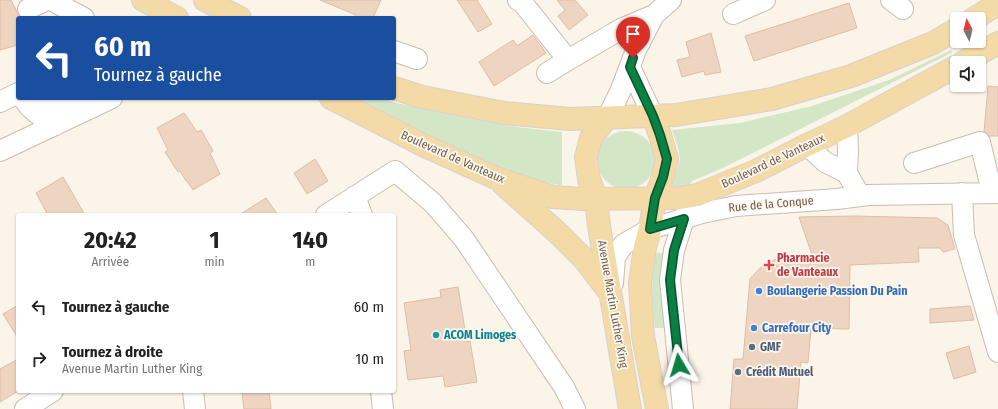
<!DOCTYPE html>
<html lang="fr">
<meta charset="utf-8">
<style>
:root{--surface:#fff;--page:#f6f6f6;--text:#222;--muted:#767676}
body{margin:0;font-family:"Fira Sans Condensed",sans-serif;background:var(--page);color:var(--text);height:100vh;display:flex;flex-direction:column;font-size:15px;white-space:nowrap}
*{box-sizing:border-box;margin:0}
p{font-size:13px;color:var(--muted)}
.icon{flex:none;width:22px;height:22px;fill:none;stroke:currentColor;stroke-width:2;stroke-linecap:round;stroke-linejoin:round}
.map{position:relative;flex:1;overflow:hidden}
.details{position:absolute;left:16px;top:213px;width:380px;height:180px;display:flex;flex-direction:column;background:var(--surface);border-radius:4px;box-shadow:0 1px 3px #0004}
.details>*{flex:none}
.top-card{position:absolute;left:16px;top:16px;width:380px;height:84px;border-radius:4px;box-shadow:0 1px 3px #0004;background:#1a4fa0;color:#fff;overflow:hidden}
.needle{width:26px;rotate:353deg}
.fabs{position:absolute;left:950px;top:12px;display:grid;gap:8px}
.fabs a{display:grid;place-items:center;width:36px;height:36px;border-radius:4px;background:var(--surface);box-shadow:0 1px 3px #0004;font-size:20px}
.pin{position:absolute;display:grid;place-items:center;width:34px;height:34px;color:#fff;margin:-41px -17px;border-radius:50% 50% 50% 0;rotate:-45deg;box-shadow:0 0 4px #0007}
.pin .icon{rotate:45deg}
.me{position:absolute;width:44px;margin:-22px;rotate:353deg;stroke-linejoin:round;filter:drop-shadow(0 0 3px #0008)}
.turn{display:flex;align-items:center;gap:14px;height:84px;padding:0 12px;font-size:18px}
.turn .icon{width:52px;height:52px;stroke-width:2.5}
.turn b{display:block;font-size:28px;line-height:34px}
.eta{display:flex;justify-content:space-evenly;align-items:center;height:68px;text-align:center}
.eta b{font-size:24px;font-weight:700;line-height:28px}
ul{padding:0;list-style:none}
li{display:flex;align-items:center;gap:12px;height:52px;padding:0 12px}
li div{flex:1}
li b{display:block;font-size:15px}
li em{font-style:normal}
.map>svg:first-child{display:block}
.green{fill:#d3e7c7}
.building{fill:#eed5c2;stroke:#dfbda4}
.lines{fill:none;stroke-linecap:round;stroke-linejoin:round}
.minor-casing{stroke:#ccbcaf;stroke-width:22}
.major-casing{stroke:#d8d2cd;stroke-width:24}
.minor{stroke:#fff;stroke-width:20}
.major{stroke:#f3daa6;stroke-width:22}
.route-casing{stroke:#07532c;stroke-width:10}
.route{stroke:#0b8043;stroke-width:7}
.health-dot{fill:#e0444e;stroke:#fdf8ee;stroke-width:1.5}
.shop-dot{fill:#3f7fe0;stroke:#fdf8ee;stroke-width:1.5}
.culture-dot{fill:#0f9aa8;stroke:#fdf8ee;stroke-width:1.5}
.service-dot{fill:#5c6f8a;stroke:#fdf8ee;stroke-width:1.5}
.labels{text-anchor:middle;stroke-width:3.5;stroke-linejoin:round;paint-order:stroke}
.street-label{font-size:12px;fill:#725d4e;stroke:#fdf8ee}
.health-label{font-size:12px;font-weight:bold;fill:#be3a42;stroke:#fdf8ee;text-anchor:start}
.shop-label{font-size:12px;font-weight:bold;fill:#366cbe;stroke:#fdf8ee;text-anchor:start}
.culture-label{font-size:12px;font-weight:bold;fill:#0d838f;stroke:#fdf8ee;text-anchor:start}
.service-label{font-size:12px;font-weight:bold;fill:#4e5e75;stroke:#fdf8ee;text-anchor:start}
</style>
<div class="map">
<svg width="998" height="409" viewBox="0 0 998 409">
<rect width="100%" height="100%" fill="#fbf4e8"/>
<path class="green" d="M951,50L953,52L723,168L692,181L688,187L672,189L680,159L678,148L672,130L740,123L812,106L889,80Z
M358,98H383L393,102L457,116L516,127L562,132V186L511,173L484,163Z
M597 160a29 29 0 1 1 58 0a29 29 0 1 1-58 0Z
M655,253H664L669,328H655C653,303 650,278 655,253Z"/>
<path class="building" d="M0,0H11L18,14V45L0,50Z
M320,0H381L373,18H354L356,15Z
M457,0H477L492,24L478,32Z
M557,0H575L588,15L569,30L558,16L565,10Z
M849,3L857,28L754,61L745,36Z
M711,33L721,72L705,75L704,71L682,77L677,60L690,57L686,42Z
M533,35L546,53L494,86L479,62L513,40L517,46Z
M988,86L998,87V136H989L984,132Z
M184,113L197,132L201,130L213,151L210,153L220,174L193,190L187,181H186L180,171L178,172L165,152L168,150L157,128Z
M315,159L328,181L307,194L294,173Z
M63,177L85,215H48L36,193Z
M266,198L278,215H239Z
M856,216L937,218L948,225L955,249L943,252L940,248H918L919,262L850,265L849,329L811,328L808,363L801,362L797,409H730L734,359H743L750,279L760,268L774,260L788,256L812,255L799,217Z
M458,287L467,342L470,341L477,382L445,387L443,376L408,380L404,351L411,350L404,303L441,297L440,290Z
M18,305V338L3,314Z
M970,306L974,320L930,323V309Z
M969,346L976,372L954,379L946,353Z
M18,359V391L0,402V369Z
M250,391H269L271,409H244L242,392Z"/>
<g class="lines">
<defs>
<path id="minor" d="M51,0L84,18
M518,0L522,2L568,60L621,29L654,15
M891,0L903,9
M28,9L47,0
M733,14L765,0
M394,51L417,59
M630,67L653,116
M547,73L568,60
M23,98C30,110 43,119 56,125
M37,98L61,105L85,98
M0,102L18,93
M607,118L620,92L636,50L654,15L671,0
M847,126L848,150L847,173L860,196
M807,145L825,162L847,173
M0,151L112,98
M914,163L980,142L992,192
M962,193L964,235L998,352
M355,196L362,215
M326,215L395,171L433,203L464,239L564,387L575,409
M613,283L615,257L624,244L650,229L702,213L736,206L837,199L868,195L998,193
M193,391L195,409
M381,391L383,409
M25,409L53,391
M683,409L670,280L674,250L684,219L688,211"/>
<path id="major" d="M143,0L177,18
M205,0L240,18
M973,19L998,4
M962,63L998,43
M394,88L422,97L504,113L570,119L676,115L772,99L851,76L933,43L957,29
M331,98L425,146L496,178L553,197L583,199L680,198L697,195L756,171L807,145L847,126L957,66
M653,116L660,135L667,159L663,177L655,198L650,229L645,247L640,283L643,336L657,409
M607,118L591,138L586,157L589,179L596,199L599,226L630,409
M503,184L560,235L584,259L610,293"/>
</defs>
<use href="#minor" class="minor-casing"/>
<use href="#major" class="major-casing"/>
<use href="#minor" class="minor"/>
<use href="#major" class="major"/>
</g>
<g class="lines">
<defs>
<path id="route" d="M633,58L630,67L653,116L660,135L667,159L663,177L655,198L650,229L684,219L674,250L670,280L679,365"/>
</defs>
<use href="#route" class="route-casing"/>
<use href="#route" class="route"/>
</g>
<path class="health-dot" d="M767 259h4v4h4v4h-4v4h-4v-4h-4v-4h4z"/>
<g class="shop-dot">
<circle cx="759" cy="291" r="4"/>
<circle cx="754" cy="328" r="4"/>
</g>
<circle class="culture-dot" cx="436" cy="335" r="4"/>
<g class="service-dot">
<circle cx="752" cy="347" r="4"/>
<circle cx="738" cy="372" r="4"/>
</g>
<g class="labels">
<g class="street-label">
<text transform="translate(453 157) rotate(24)" y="4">Boulevard de Vanteaux</text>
<text transform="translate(773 161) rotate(-25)" y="4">Boulevard de Vanteaux</text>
<text transform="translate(771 204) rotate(-5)" y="4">Rue de la Conque</text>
<text transform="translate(613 304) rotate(80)" y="4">Avenue Martin Luther King</text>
</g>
<g class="health-label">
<text x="777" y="262">Pharmacie<tspan x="777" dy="14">de Vanteaux</tspan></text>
</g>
<g class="shop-label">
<text x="767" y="295">Boulangerie Passion Du Pain</text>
<text x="762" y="332">Carrefour City</text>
</g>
<g class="culture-label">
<text x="444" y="339">ACOM Limoges</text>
</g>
<g class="service-label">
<text x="760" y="351">GMF</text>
<text x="746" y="376">Crédit Mutuel</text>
</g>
</g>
</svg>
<div class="fabs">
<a><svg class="needle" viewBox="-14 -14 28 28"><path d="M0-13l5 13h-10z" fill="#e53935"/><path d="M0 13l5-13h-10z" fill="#767676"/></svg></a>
<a><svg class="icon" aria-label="sound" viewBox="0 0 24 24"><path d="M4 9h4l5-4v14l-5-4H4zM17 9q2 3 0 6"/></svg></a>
</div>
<div class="pin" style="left:633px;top:58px;background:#d93025"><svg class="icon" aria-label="arrive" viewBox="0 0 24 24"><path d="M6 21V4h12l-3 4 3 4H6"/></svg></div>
<svg class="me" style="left:679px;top:365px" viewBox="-20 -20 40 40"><path d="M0-17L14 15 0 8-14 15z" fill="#0b8043" stroke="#fff" stroke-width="4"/></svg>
<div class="top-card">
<div class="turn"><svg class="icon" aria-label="left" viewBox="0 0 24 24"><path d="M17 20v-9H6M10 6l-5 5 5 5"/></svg><div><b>60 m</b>Tournez à gauche</div></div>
</div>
<section class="details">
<div class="eta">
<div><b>20:42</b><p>Arrivée</p></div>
<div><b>1</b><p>min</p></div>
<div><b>140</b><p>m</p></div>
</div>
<ul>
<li><svg class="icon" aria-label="left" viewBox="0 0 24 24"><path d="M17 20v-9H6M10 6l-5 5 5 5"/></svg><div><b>Tournez à gauche</b></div><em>60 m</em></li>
<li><svg class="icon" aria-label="right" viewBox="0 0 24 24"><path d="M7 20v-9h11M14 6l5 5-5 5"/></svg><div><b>Tournez à droite</b><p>Avenue Martin Luther King</p></div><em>10 m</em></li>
</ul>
</section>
</div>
